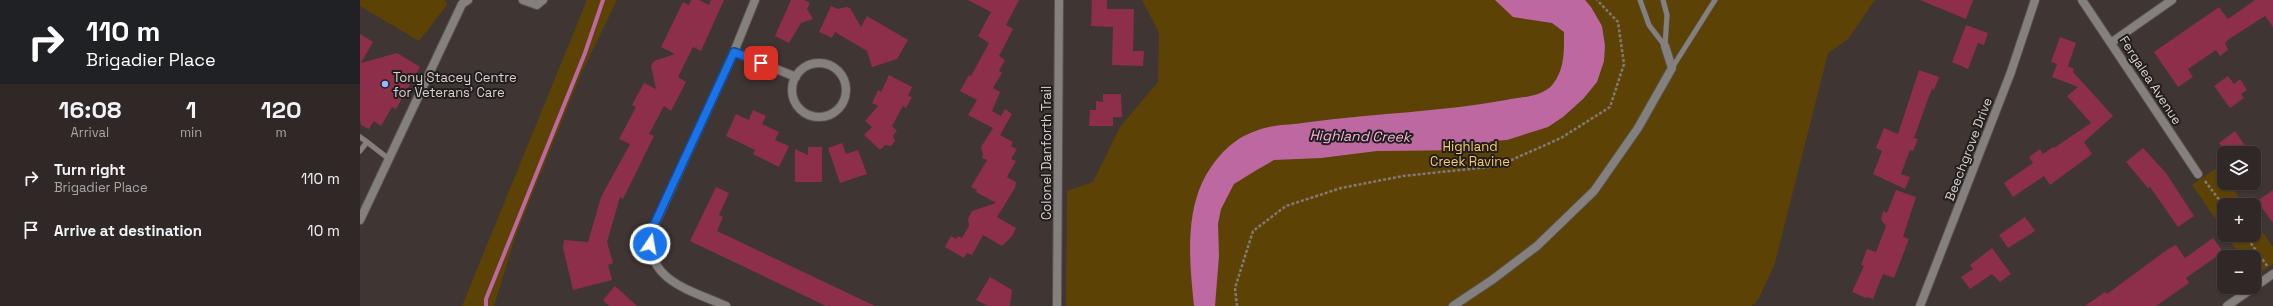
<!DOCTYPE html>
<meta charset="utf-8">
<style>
:root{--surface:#2f2826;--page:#37302e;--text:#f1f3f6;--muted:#a7a6a7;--line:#4a4443}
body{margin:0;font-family:"Space Grotesk",sans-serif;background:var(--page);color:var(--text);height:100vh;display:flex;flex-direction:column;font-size:15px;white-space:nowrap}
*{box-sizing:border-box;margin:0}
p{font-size:13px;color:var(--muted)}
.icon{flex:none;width:22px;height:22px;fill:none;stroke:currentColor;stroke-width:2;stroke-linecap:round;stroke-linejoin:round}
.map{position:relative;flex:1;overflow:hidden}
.drawer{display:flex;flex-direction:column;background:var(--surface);width:360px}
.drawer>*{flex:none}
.hud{background:#202124;color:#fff;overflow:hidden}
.buttons{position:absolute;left:1857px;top:146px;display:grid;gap:8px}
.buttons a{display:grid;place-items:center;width:44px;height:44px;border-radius:8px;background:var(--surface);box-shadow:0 1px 3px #0004,0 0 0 1px var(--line);font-size:20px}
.pin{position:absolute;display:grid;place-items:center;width:34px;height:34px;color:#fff;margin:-17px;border-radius:8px;box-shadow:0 2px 6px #0006}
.me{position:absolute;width:44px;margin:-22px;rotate:12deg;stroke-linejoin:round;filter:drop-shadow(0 0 3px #0008)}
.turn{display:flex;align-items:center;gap:14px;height:84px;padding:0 20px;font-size:18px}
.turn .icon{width:52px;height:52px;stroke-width:2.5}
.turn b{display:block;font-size:28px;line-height:34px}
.eta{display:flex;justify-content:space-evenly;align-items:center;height:68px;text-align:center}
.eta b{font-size:24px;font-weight:600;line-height:28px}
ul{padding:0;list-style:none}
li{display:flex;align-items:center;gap:12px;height:52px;padding:0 20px}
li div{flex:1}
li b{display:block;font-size:15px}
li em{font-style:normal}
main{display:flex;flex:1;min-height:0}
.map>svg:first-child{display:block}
.green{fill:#5c4305}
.water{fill:#bd68a0}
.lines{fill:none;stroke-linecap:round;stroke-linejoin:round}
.stream{stroke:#bd68a0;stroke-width:4}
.building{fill:#8d2f4a}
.lane-casing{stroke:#5a514f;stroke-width:6}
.street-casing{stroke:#5a514f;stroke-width:10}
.path{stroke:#827978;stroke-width:2.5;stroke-dasharray:3 2;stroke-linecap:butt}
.lane{stroke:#84807d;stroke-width:5}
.street{stroke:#84807d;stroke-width:8}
.route-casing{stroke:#114b97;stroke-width:10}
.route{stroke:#1a73e8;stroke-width:7}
.poi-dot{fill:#96b6fd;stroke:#221e1d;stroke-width:1.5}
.labels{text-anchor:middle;stroke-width:4;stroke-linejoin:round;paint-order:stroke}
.poi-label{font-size:13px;fill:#d7d0cf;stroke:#221e1d;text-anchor:start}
.street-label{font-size:13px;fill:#d7d0cf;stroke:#221e1d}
.park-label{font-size:13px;fill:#fac969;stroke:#221e1d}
.water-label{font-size:14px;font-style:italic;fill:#f7b3de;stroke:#221e1d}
</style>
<main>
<section class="drawer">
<div class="hud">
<div class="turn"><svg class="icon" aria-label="right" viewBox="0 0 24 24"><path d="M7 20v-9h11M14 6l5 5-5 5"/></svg><div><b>110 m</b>Brigadier Place</div></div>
</div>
<div class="eta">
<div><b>16:08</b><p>Arrival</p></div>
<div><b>1</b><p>min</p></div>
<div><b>120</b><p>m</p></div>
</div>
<ul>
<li><svg class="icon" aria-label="right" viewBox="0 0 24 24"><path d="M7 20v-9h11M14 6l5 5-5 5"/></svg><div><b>Turn right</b><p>Brigadier Place</p></div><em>110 m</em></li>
<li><svg class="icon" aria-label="arrive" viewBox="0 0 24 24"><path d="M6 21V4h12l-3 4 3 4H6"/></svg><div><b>Arrive at destination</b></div><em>10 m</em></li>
</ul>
</section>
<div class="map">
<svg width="1913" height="306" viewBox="0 0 1913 306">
<rect width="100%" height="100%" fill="#3f3533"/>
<path class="green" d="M0,0H85L87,5L59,41L0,6Z
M227,0H257L221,74L155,237L134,306H102Z
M782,0H1515L1488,39L1468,53L1415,263L1398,300L1392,306H706L707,191L733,182L760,127L798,82L799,33Z
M1858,167L1864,176V183H1869L1884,205H1864V231L1832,185Z
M1894,220L1913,247V264L1895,276L1894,257H1882L1866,235H1894Z"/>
<path class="water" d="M1135,0H1225L1231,7L1242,26L1245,46L1244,61L1237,82L1223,99L1203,117L1188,127L1147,140L1131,141L1120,150L1017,151L961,158L914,160L895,171L874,184L861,209L858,224L859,256L855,306H834C830,267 825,220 842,183C851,164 867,144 886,135C910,123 926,126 950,122C1016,113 1081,112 1146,100C1161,97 1183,97 1193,84C1205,69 1204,50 1204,32L1192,23L1153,17Z"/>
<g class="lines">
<path class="stream" d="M126,306V299L225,53L243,0"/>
</g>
<path class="building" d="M331,0H339L349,5L351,0H364L341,51L333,47L318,77L326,82L311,111L304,106L289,134L294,136L263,199L260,197L247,242L253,263L248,265L252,280L213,290L203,248L204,240L228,242L241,197L270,144L259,139L276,107L272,105L284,83L296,89L291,66L294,61L315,54L301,47L323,2L329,5Z
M431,0H444L450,3L447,9L453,19L441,23L429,43L415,36Z
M608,0H659L646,25L653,29L639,56L645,60L639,71L642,73L633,88L640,92L632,111L641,116L645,109L652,114L640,135L653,142L651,146L657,149L651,159L656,161L647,177L656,182L655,188L637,217L656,228L652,236L642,246L623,235L612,255L607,253L604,258L585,247L591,236L596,239L598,236L602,238L609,226L608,219L612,211L636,203L616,192L617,190L611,187L627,160L622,158L623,155L621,147L633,128L608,115L617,100L600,91L609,75L611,76L629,43L618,36L631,12Z
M732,0H747V9H774L773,51H784L783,66L752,65L753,27L731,26Z
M1560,0H1613L1606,19Z
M1895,0H1913V27L1905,16L1869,39L1865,43L1868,50L1860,56L1856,50L1828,69L1833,77L1818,87L1794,52L1859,7L1868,19Z
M471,6L478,9L486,7L490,8L501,27L507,16L548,40L537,59L512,67L507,51L475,32L472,38L459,32Z
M1606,25L1628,33L1624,45L1618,43L1608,69L1592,62Z
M0,34L13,42L1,63L37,53L60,67L36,109L32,107L21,126L14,121L9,129L1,125L0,120Z
M1700,37L1716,43L1708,66L1714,69L1713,72L1753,116L1724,142L1732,154L1690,185L1684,176L1653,197L1644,183L1673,163L1669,157L1680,149L1683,154L1693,147L1694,148L1731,123L1707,96L1718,87L1692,77L1697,64L1691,62Z
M1559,70L1579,77L1574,90L1572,89L1568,99L1554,138L1558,139L1553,151L1550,150L1541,174L1550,177L1545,189L1513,174L1522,151L1516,148L1524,128L1538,134Z
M529,75L552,87L548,96L552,97L546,108L543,106L532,126L537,131L533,136L535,141L531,146L525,145L520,150L504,135L512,127L505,121L518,106L512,103L518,90L521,92Z
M1868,76L1874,84L1880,79L1887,90L1881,94L1884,98L1870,108L1854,86Z
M743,94H761L762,117H753V126H729L730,110H736V101L743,102Z
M393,110L406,116L402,124L419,132L415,140L429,146L419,167L393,154L395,150L366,136L376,114L389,120Z
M1875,131L1890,153H1867L1859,143Z
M482,143L486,154L498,150L507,174L480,183L468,148Z
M448,147H462V182H435V149L448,155Z
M1783,148L1806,173L1834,216L1818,227L1790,187L1788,188L1766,162Z
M356,187L369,193L359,215L363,217L357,231L515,306H466L330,241Z
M1536,190L1556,197L1543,237L1549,239L1534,278L1523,274L1513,299L1507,297L1506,298L1492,292L1504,266L1501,265L1507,249L1516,252L1526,226L1521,220L1523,211L1527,213Z
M1913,190V223L1897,201Z
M1665,217L1675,231L1648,248L1639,235Z
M1853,238L1863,252L1826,278L1829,283L1796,306H1725L1745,292L1747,294L1808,249L1816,245L1825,258Z
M1632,248L1651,274L1640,282L1632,274L1610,289L1601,277L1613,269L1610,265Z
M630,277L652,290L650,306H628L616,300Z
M255,286L277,306H249L243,300Z"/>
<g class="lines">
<defs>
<path id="lane" d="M1280,0L1289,25L1305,46
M1303,0L1307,15L1305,46
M1312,68L1355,0
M0,137L7,142
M0,151L7,142L29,159"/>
<path id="street" d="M163,0L177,5L183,0
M1722,0L1838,174
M1752,42L1812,0
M374,52L436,77
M432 90a27 27 0 1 1 54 0a27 27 0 1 1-54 0Z
M0,220L102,4L108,0
M366,306C331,290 287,282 290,235L374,52L395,0
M697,306L699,0
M1093,306L1132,280L1177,246L1234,191L1278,128L1312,68L1305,46
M1560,306L1651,72L1675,0
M1867,306L1913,274"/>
</defs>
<use href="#lane" class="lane-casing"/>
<use href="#street" class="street-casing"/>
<path class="path" d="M1845,181L1864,206
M1885,235L1908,267
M877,306L875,288L893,231L926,206L981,188L1043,176L1138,166L1201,138L1250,107L1264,64L1258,22L1237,0"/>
<use href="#lane" class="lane"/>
<use href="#street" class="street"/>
</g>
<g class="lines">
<defs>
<path id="route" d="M290,244L293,227L374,52L401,63"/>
</defs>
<use href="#route" class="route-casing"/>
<use href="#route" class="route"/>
</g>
<circle class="poi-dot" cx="25" cy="84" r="4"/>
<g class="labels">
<g class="poi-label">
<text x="33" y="82">Tony Stacey Centre<tspan x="33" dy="15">for Veterans' Care</tspan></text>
</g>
<g class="street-label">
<text transform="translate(1791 80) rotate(57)" y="5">Fergalea Avenue</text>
<text transform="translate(1608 149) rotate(-69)" y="5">Beechgrove Drive</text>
<text transform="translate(686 153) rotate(-90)" y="5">Colonel Danforth Trail</text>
</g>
<g class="park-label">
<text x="1110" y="151">Highland<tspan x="1110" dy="15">Creek Ravine</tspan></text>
</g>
<g class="water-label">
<text transform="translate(1000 136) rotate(1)" y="5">Highland Creek</text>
</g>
</g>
</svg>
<div class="buttons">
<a><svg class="icon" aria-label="layers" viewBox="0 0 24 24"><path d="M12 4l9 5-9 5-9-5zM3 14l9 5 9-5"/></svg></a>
<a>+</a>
<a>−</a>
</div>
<div class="pin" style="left:401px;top:63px;background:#d93025"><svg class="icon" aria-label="arrive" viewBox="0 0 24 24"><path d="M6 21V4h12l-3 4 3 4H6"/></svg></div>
<svg class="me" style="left:290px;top:244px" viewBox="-20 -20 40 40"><circle r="17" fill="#1a73e8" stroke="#fff" stroke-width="3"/><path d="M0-11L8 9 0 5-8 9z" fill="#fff"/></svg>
</div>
</main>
